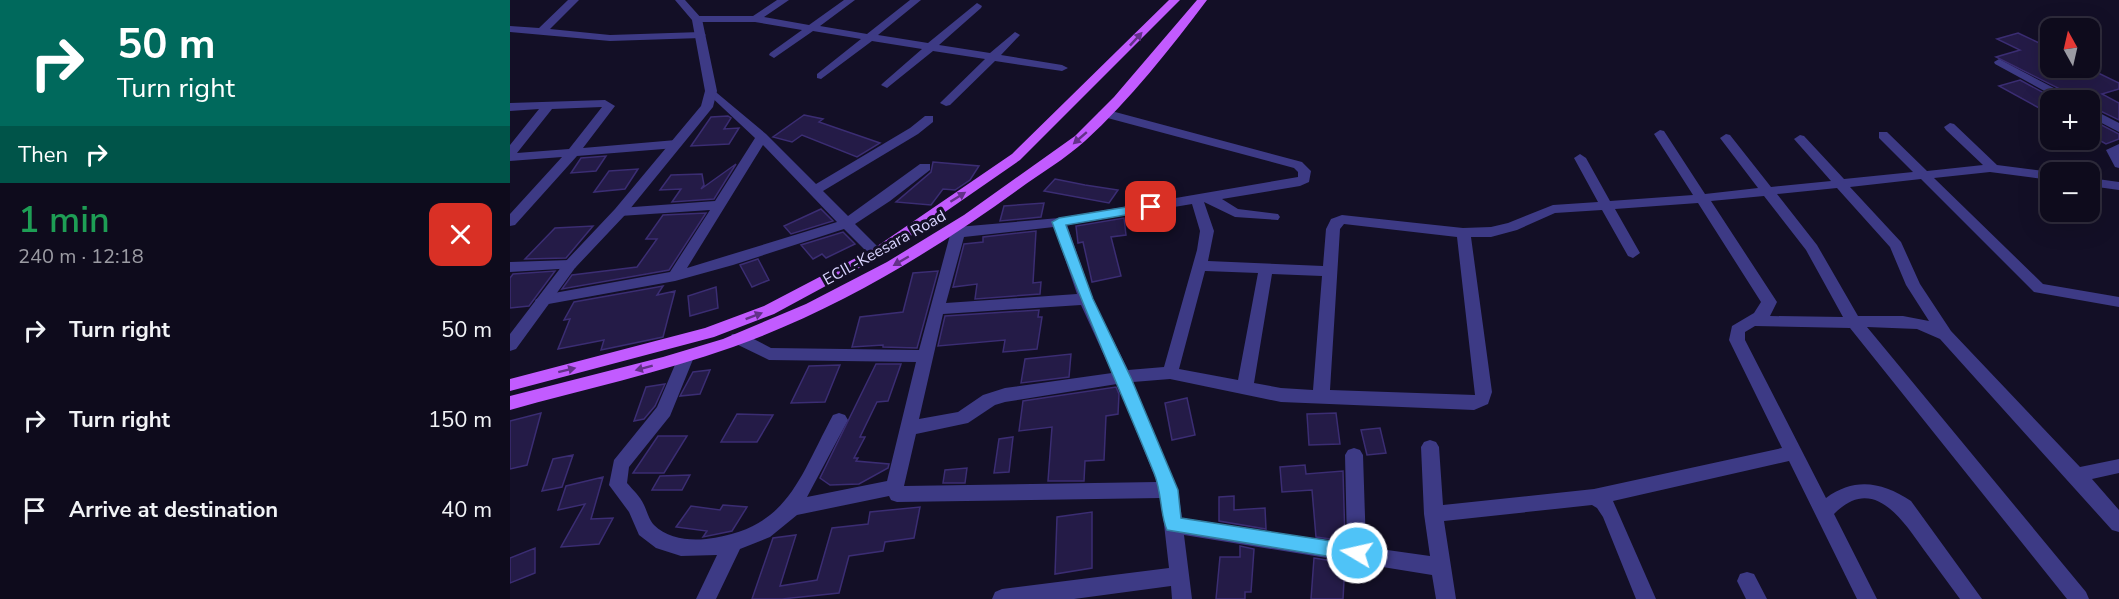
<!DOCTYPE html>
<meta charset="utf-8">
<style>
:root{--surface:#0e0b1c;--page:#1c1929;--text:#f1f3f6;--muted:#9b9ba3;--line:#2e2b3b}
body{margin:0;font-family:"Nunito Sans",sans-serif;background:var(--page);color:var(--text);height:100vh;display:flex;flex-direction:column;font-size:22px;white-space:nowrap}
*{box-sizing:border-box;margin:0}
p{font-size:20px;color:var(--muted)}
.icon{flex:none;width:33px;height:33px;fill:none;stroke:currentColor;stroke-width:2;stroke-linecap:round;stroke-linejoin:round}
.map{position:relative;flex:1;overflow:hidden}
.drawer{display:flex;flex-direction:column;background:var(--surface);width:510px}
.drawer>*{flex:none}
.top-card{background:#00695c;color:#fff;overflow:hidden}
.needle{width:39px;rotate:352deg}
.tools{position:absolute;left:1530px;top:18px;display:grid;gap:12px}
.tools a{display:grid;place-items:center;width:60px;height:60px;border-radius:12px;background:var(--surface);box-shadow:0 6px 24px #0002,0 0 0 2px var(--line);font-size:30px}
.pin{position:absolute;display:grid;place-items:center;width:51px;height:51px;color:#fff;margin:-26px;border-radius:12px;box-shadow:0 3px 9px #0006}
.me{position:absolute;width:66px;margin:-33px;rotate:279deg;stroke-linejoin:round;filter:drop-shadow(0 0 4px #0008)}
.turn{display:flex;align-items:center;gap:21px;height:126px;padding:0 18px;font-size:27px}
.turn .icon{width:78px;height:78px;stroke-width:2.5}
.turn b{display:block;font-size:42px;line-height:51px}
.then{display:flex;align-items:center;height:57px;padding:0 18px;background:#0003;gap:12px;font-size:22px}
.round{display:grid;place-items:center;flex:none;width:63px;height:63px;border-radius:12px;background:var(--page)}
.head{display:flex;align-items:center;justify-content:space-between;height:102px;padding:0 18px}
h1{font-size:36px;font-weight:600;line-height:45px;color:#1e9e55}
ul{padding:0;list-style:none}
li{display:flex;align-items:center;gap:18px;height:90px;padding:0 18px}
li div{flex:1}
li b{display:block;font-size:22px}
li em{font-style:normal}
main{display:flex;flex:1;min-height:0}
.map>svg:first-child{display:block}
.building{fill:#241b47;stroke:#3b2d73;stroke-width:1.5}
.lines{fill:none;stroke-linecap:round;stroke-linejoin:round}
.minor{fill:#3d3a85;fill-rule:evenodd}
.tertiary{fill:#3d3a85;fill-rule:evenodd}
.primary{fill:#c25bff;fill-rule:evenodd}
.oneway{fill:#623188}
.route{fill:#4fc3f7;stroke:#337fa1;stroke-width:1.5}
.labels{text-anchor:middle;stroke-width:6;stroke-linejoin:round;paint-order:stroke}
.street-label{font-size:16px;fill:#d9d4ff;stroke:#130f26}
</style>
<main>
<section class="drawer">
<div class="top-card">
<div class="turn"><svg class="icon" aria-label="right" viewBox="0 0 24 24"><path d="M7 20v-9h11M14 6l5 5-5 5"/></svg><div><b>50 m</b>Turn right</div></div>
<div class="then">Then<svg class="icon" aria-label="right" viewBox="0 0 24 24"><path d="M7 20v-9h11M14 6l5 5-5 5"/></svg></div>
</div>
<div class="head"><div><h1>1 min</h1><p>240 m · 12:18</p></div><a class="round" style="background:#d93025;color:#fff"><svg class="icon" aria-label="close" viewBox="0 0 24 24"><path d="M6 6l12 12M18 6L6 18"/></svg></a></div>
<ul>
<li><svg class="icon" aria-label="right" viewBox="0 0 24 24"><path d="M7 20v-9h11M14 6l5 5-5 5"/></svg><div><b>Turn right</b></div><em>50 m</em></li>
<li><svg class="icon" aria-label="right" viewBox="0 0 24 24"><path d="M7 20v-9h11M14 6l5 5-5 5"/></svg><div><b>Turn right</b></div><em>150 m</em></li>
<li><svg class="icon" aria-label="arrive" viewBox="0 0 24 24"><path d="M6 21V4h12l-3 4 3 4H6"/></svg><div><b>Arrive at destination</b></div><em>40 m</em></li>
</ul>
</section>
<div class="map">
<svg width="1609" height="599" viewBox="0 0 1609 599">
<rect width="100%" height="100%" fill="#130f26"/>
<path class="building" d="M1508,33L1540,48V68H1578L1609,83V89L1592,94L1609,103V120L1580,106V100H1567L1564,96L1486,57L1510,50L1487,39Z
M1510,80L1547,100H1540V114L1489,86Z
M294,115L313,119L309,122L370,143L347,157L292,135L282,142L263,137Z
M218,116L221,118L214,129L229,128L219,144L181,146L201,117Z
M1580,119L1609,134V139L1596,144L1580,135Z
M96,156L86,171L61,173L71,158Z
M423,162L469,166L460,180L445,190L433,189L421,205L386,202L421,172Z
M226,164L204,199L162,202L171,189L150,190L161,175L192,174L194,185L191,189Z
M128,169L115,189L84,192L99,171Z
M545,179L575,185L608,190L599,203L534,191Z
M534,203L531,217L490,221L494,206Z
M311,209L323,221L281,234L274,226Z
M196,213L159,270L52,289L62,275L127,267L147,239H136L153,215Z
M614,218L616,235L601,237L611,276L582,282L573,242L568,243L566,226Z
M83,226L56,258L15,259L45,228Z
M526,231L523,283L531,282L530,294L465,299L467,284L443,287L454,244L473,242V237Z
M333,232L345,244L316,258L312,254L303,259L291,245Z
M248,259L259,280L242,287L230,265Z
M45,271L19,306L0,308V278L3,274Z
M428,271L407,348L373,347V345L342,347L350,317L393,312L403,273Z
M153,286L147,295L165,291L153,337L91,350L94,340L48,349L60,319L54,320L64,302Z
M206,287L208,308L180,316L178,296Z
M529,310L528,317H532L527,349L493,352L495,340L428,346L435,316Z
M561,354L559,377L511,383L515,359Z
M366,364H391L378,401L367,402L350,437H355L344,458H348L346,461L379,464L378,468L349,484L320,485L310,478Z
M330,365L315,402L281,403L299,366Z
M200,370L190,394L170,396L183,372Z
M155,384L145,406L134,419L124,421L136,387Z
M606,387L609,394L608,414L596,416L594,460L575,461L574,481H538L542,427L509,431L513,401Z
M677,398L685,435L662,440L655,403Z
M31,413L17,465L0,469V421Z
M826,413L830,444L799,445L797,414Z
M227,414L263,415L247,442H211Z
M870,428L876,453L857,455L851,430Z
M148,436H177L154,473H123Z
M503,437L499,472L484,473L489,439Z
M63,455L52,487L32,491L43,459Z
M795,465L796,474L833,471L835,541L806,537L802,490L772,492L770,467Z
M457,468L455,483H433L435,470Z
M180,475L172,490H142L150,476Z
M93,477L81,519L103,518L89,544L51,547L75,504L48,510L56,486Z
M724,496V510L755,508L756,529L709,521V497Z
M213,505L237,507L222,531L193,537L197,531L166,527L181,506L210,510Z
M410,507L404,538L375,542L373,551L339,556L329,593L272,599H242L263,538L286,535L270,586L307,580L322,528L358,524L360,512Z
M582,512V568L545,574L547,517Z
M730,546L744,549L741,592H735V599H706L710,557H730Z
M25,548V573L0,583V558Z
M804,558L835,563L833,599H801Z"/>
<g class="lines">
<path class="minor" d="M58,0H69L40,29L100,35L191,32L196,35L191,38L100,41L0,32V26L29,28Z
M267,0H279L254,17L299,25L334,0H345L310,26L357,34L400,0H411L368,35L418,43L467,3L472,6L471,8L429,45L480,53L505,32L510,35L491,55L552,65L558,68L552,71L485,61L440,105L436,106L430,103L432,101L475,59L423,51L377,88L371,85L373,83L412,49L362,41L311,79L307,78V74L351,39L303,31L264,58L259,55L260,53L292,30L245,22H187L182,19L187,16H243Z
M1489,59L1563,98L1565,100H1551L1485,64L1484,62Z
M201,88L256,134L306,184L400,128L415,116H423V122L408,134L313,191L338,216L410,164H420V170L380,201L345,224L371,250L373,253L371,256H361L334,229L223,265L165,281L33,305L28,304L25,300L33,295L160,272L200,210L110,216L103,212L110,208L205,201L245,138L197,93V89ZM253,145L327,222L177,268Z
M95,100L105,106L73,148L166,140L172,144L166,148L67,156L5,225L0,226V214L52,157L0,161V145L29,109L0,111V103ZM92,107L59,149L7,153L42,109Z
M1580,108L1609,123V132L1580,117Z
M594,109L792,162L801,171L799,182L790,186L712,199L728,209L768,214L770,217L768,220L725,217L694,202L704,231L698,261L813,266L816,229L821,219L832,215L953,228L981,227L998,223L1043,205L1088,202L1064,158L1070,154L1076,158L1100,201L1183,195L1144,134L1150,130L1154,131L1195,194L1248,188L1210,138L1216,134L1220,135L1261,187L1321,181L1284,139L1290,135L1294,136L1334,179L1403,172L1369,138V132H1377L1417,171L1473,165L1436,130L1434,127L1440,123L1444,124L1487,165L1542,172L1540,180L1480,172L1424,178L1533,284L1609,297V307L1524,292L1411,179L1340,187L1391,242L1410,284L1441,331L1570,467L1609,459V473L1582,479L1609,510V532L1602,530L1430,339L1407,329L1357,327L1576,592L1579,599H1557L1340,328L1245,326L1235,332V340L1316,498C1345,477 1372,482 1401,501L1472,599H1450C1438,583 1426,566 1414,550C1392,519 1363,474 1324,514L1367,599H1347L1279,461L1103,501L1146,599H1126L1093,517L1087,508L1082,505L934,521L946,599H926L922,575L674,535L682,599H662L661,586L564,599H482L485,592L492,589L659,568L651,498L387,502L381,500L379,496L287,515L260,537L230,549L206,599H186L207,555L171,556L146,548L129,535L119,512L99,485L104,460L147,407L170,353H182L184,357L160,416L119,467L117,483C123,490 130,496 134,505C137,511 139,520 144,525C157,538 178,541 196,539C278,529 288,480 323,415L329,413L335,415L338,420L297,497L377,481L406,362L259,360L222,342L220,338L222,334H234L261,348L409,350L440,235L434,231L436,228L549,218L788,177V172L784,168L590,116L588,113ZM1327,188L1380,247L1396,285L1419,321L1393,316H1348L1307,245L1267,194ZM1254,196L1296,250L1333,317L1260,316L1267,302L1201,201ZM1188,203L1251,302L1244,313L1222,326L1219,340L1272,448L1084,489L933,505L929,447L926,442L920,440L914,442L911,447L914,514L920,556L856,547L853,455L850,450L844,448L838,450L835,455L837,544L672,518L668,490L623,382L660,379L771,402L964,410L978,404L982,392L961,237H981L1007,230L1045,213L1092,210L1118,256L1123,258L1130,253L1105,209ZM682,204L690,231L687,250L654,367L618,370L583,299L557,225ZM834,224L947,237L965,395L820,390L830,229ZM544,227L567,294L436,303L454,237ZM695,271L748,273L728,380L669,369ZM762,274L812,276L803,390L771,388L744,383ZM571,305L602,373L495,388L473,395L448,412L409,419L433,314ZM607,384L647,482L394,486L406,434L458,423L485,405L495,402Z
M1609,144V168L1605,167L1596,150Z
M1580,178L1609,182V190L1580,186Z
M60,260L67,265L65,268L0,272V262Z
M1237,572L1244,574L1257,599H1236L1227,581L1230,574Z"/>
<path class="tertiary" d="M165,0H175L192,19L207,91L203,107L115,215L65,268L6,349L0,351V334L55,262L105,209L191,106L195,91L182,20Z"/>
<path class="primary" d="M659,0H670L510,160L373,255L264,314L204,337L0,391V379L195,328L254,306L363,249L502,154Z
M687,0H697C660,49 620,100 575,141C555,159 531,173 509,189C421,253 326,310 223,347C150,373 74,389 0,410V396L153,357L213,339L296,304L377,262L454,215L565,136L604,97Z"/>
</g>
<defs><path id="oneway-solid" d="M-6-.8H1V-3.2L6.5 0L1 3.2V.8H-6Z" transform="scale(1.5)"/></defs>
<g class="oneway">
<use href="#oneway-solid" transform="translate(626 39) rotate(-47)"/>
<use href="#oneway-solid" transform="translate(570 138) rotate(139)"/>
<use href="#oneway-solid" transform="translate(448 197) rotate(-32)"/>
<use href="#oneway-solid" transform="translate(391 261) rotate(150)"/>
<use href="#oneway-solid" transform="translate(244 316) rotate(-21)"/>
<use href="#oneway-solid" transform="translate(134 368) rotate(165)"/>
<use href="#oneway-solid" transform="translate(57 370) rotate(-14)"/>
</g>
<path class="route" d="M641,203L647,207L645,210L556,225L583,299L621,378L668,490L671,518L847,545L853,547L856,553L853,558L847,561L657,530C650,515 652,492 644,473C610,389 572,307 542,222L549,218Z"/>
<g class="labels">
<g class="street-label">
<text transform="translate(374 247) rotate(-29)" y="6">ECIL-Keesara Road</text>
</g>
</g>
</svg>
<div class="tools">
<a><svg class="needle" viewBox="-14 -14 28 28"><path d="M0-13l5 13h-10z" fill="#e53935"/><path d="M0 13l5-13h-10z" fill="#9b9ba3"/></svg></a>
<a>+</a>
<a>−</a>
</div>
<div class="pin" style="left:641px;top:207px;background:#d93025"><svg class="icon" aria-label="arrive" viewBox="0 0 24 24"><path d="M6 21V4h12l-3 4 3 4H6"/></svg></div>
<svg class="me" style="left:847px;top:553px" viewBox="-20 -20 40 40"><circle r="17" fill="#4fc3f7" stroke="#fff" stroke-width="3"/><path d="M0-11L8 9 0 5-8 9z" fill="#fff"/></svg>
</div>
</main>
